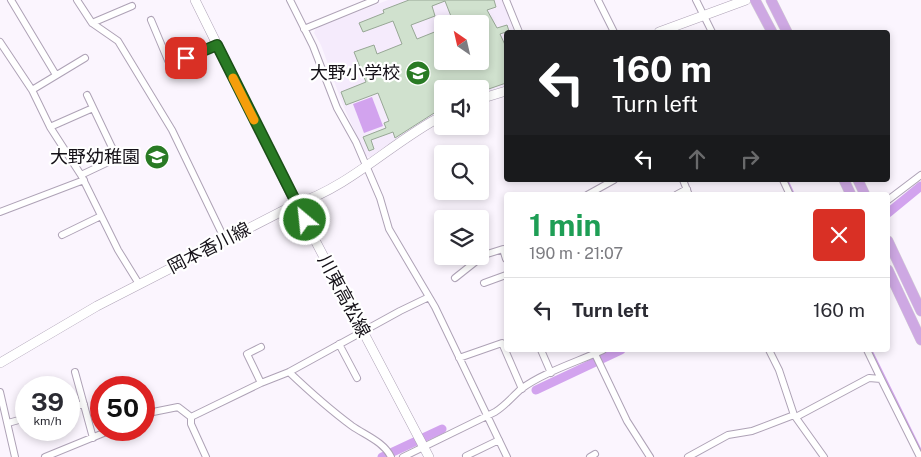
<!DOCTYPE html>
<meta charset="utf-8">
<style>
:root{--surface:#fff;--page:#f7f7f7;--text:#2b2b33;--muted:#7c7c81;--line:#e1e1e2}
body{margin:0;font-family:"Public Sans","Noto Sans JP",sans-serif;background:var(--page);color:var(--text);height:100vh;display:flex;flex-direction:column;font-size:19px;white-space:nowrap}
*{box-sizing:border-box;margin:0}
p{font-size:16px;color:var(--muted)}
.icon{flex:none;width:28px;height:28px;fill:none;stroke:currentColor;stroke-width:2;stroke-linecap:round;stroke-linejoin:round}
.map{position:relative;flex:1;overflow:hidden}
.details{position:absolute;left:504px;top:192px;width:386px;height:160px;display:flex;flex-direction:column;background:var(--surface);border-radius:5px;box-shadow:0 2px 8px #0003}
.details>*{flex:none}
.top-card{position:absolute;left:504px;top:30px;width:386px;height:152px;border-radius:5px;box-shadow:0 2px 8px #0003;background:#202124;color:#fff;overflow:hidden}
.needle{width:32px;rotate:326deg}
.tools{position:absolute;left:434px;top:15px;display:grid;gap:10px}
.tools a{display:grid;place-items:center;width:55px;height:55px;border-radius:5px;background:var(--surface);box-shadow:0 2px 8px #0003;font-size:25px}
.speed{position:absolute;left:15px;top:376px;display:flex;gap:10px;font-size:25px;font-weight:700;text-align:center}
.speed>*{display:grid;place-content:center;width:65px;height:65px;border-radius:50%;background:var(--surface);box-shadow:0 2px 8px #0003;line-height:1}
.speed small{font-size:12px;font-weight:400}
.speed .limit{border:8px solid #d22;background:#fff;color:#111}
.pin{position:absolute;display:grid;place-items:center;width:42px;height:42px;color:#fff;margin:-21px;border-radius:10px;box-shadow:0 2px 8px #0006}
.me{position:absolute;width:55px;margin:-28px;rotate:332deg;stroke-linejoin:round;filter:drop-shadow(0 0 4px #0008)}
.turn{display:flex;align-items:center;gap:18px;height:105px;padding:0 25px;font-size:22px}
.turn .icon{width:65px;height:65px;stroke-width:2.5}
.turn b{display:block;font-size:35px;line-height:42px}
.lanes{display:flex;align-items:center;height:48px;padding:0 25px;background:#0003;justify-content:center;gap:25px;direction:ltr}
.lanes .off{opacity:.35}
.round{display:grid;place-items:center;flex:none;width:52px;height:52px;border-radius:5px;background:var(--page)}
.head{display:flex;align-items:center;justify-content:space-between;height:85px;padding:0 25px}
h1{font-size:30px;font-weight:700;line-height:38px;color:#1e9e55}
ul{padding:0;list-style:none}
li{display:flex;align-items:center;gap:15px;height:65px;padding:0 25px;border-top:1px solid var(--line)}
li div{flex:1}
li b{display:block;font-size:19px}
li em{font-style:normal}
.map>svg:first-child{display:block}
.built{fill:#f5ebfc;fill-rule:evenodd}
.water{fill:#d2a3ee}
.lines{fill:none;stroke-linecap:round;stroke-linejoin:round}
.stream{stroke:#d2a3ee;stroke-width:2.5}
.canal{stroke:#d2a3ee;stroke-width:9}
.building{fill:#d0e1ce;stroke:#97a795;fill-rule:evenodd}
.minor-casing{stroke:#aea2b6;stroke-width:8}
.secondary-casing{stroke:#aea2b6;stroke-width:10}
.trunk-casing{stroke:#d5d4d5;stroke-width:11}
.minor{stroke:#fff;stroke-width:6}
.secondary{stroke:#fff;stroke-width:9}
.trunk{stroke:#cea8e3;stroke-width:10}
.route-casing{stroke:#1b4f17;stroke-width:12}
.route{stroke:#297a24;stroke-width:9}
.slow{stroke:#f59e0b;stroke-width:9}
.labels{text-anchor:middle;stroke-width:4.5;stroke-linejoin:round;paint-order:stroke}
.poi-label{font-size:18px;fill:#141017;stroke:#fff;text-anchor:end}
.street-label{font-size:18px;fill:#141017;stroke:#fff}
</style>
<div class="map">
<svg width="921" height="457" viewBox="0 0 921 457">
<rect width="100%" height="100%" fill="#fbf5fe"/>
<path class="built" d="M388,0H502L514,32H506V85L480,95V89H442V111L372,158L366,156L342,103L321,45L314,33L316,28ZM442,24H480V61H442Z"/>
<path class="water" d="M372,97L383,126L364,133L353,104Z"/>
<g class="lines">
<path class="stream" d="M787,180L794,195
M871,350L921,451"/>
<path class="canal" d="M888,213L921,186
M536,390L621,350
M382,457L442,429"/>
</g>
<path class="building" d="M409,0H494L496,7L487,10L497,28L507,25L509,31L500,34L506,47V83L480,92V89H442V108L395,138L393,132L371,140L374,149L369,151L363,137L386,128L384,123L389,121L378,93L346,105L341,92L366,82L354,52L374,45L377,54L402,44L393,21L363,32L359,23L384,13L383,10ZM445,1L454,24H480V61H442V29L417,39L411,25L435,16L432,6Z"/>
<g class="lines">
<defs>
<path id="minor" d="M11,0L56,75
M77,0L92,23L118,41L172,130L225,240
M290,0L313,46L337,108L356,142L380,198L389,229L435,307L507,457
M506,0L519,32
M598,0L614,32
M696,0L712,32
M151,20L170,65L217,45
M92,23L132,6
M304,29L375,0
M0,42L32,90L50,127L81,175L118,250L139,284
M32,90L85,58
M50,127L93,108
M81,175L117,158L87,95
M683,180L689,195
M783,180L790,195
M587,195L614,180
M676,195L687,189
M888,200L921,175
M0,212L84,180
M62,235L101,216
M455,278L484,255L503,249L506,259
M484,283L506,275
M339,344L357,378
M261,347L247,354L261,383
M541,350L551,373
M769,350L779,370L794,415L824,457
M595,354L627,421L650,457
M459,358L502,343L522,389
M75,372L93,438
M289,372C309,391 329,409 352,426C365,435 384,442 391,457
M881,379L920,457
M0,392L15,457
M69,408L84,404
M144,416L153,412L178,407L191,417L261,383L289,372L400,311L429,297
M191,417V424L206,457
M796,417L869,378L881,379L867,350
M8,423L26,418
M466,456L499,440
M45,457L111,430
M403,457L495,412C506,405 512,397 521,389C544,372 577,362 603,350
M590,457L595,454
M688,457L728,435L752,431L794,415"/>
<path id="secondary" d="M195,0L296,204L429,457
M659,32L746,0
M480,99L506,91
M0,363L97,306L296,204C351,186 392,142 442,116"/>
<path id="trunk" d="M755,0L772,32
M771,0L787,32
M844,180L851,195
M858,180L865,195
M888,241L921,311
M888,270L921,340"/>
</defs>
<use href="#minor" class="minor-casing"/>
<use href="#secondary" class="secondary-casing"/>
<use href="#trunk" class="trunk-casing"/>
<use href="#minor" class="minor"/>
<use href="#secondary" class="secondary"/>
<use href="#trunk" class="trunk"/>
</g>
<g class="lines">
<defs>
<path id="route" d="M186,58L217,45L305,220"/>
</defs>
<use href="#route" class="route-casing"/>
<use href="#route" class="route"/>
<path class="slow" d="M233,78L254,120"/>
</g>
<defs>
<symbol id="school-disc" viewBox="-11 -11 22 22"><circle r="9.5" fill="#297a24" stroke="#fff"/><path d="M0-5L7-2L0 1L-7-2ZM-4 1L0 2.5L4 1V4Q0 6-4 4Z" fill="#fff"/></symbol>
</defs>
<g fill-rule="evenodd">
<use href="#school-disc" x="404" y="59" width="28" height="28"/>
<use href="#school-disc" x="143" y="143" width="28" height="28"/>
</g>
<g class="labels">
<g class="poi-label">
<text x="400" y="79">大野小学校</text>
<text x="140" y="163">大野幼稚園</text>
</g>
<g class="street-label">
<text transform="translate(209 248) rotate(-27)" y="6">岡本香川線</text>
<text transform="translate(344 296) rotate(62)" y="6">川東高松線</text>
</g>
</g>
</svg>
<div class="tools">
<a><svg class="needle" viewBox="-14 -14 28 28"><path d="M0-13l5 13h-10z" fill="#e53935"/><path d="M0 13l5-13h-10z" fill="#7c7c81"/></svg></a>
<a><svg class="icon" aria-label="sound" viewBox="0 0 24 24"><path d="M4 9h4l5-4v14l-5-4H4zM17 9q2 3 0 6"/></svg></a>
<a><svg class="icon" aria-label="search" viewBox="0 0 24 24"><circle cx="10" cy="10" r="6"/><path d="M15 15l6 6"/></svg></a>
<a><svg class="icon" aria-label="layers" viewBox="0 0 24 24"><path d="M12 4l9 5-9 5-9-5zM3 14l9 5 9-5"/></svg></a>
</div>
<div class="speed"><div>39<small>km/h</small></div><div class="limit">50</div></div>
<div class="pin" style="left:186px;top:58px;background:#d93025"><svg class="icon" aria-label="arrive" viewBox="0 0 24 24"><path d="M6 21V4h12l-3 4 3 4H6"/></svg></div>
<svg class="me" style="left:305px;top:220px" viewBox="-20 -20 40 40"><circle r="17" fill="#297a24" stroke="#fff" stroke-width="3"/><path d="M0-11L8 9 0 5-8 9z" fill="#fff"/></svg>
<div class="top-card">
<div class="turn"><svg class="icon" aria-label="left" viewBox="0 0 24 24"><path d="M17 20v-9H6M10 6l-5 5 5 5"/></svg><div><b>160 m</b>Turn left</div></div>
<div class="lanes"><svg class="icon" aria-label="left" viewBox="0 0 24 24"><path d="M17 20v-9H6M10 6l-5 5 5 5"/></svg><svg class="icon off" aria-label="ahead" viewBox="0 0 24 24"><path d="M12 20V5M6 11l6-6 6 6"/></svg><svg class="icon off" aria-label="right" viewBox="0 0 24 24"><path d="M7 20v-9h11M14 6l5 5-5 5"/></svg></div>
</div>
<section class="details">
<div class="head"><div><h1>1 min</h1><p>190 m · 21:07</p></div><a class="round" style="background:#d93025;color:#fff"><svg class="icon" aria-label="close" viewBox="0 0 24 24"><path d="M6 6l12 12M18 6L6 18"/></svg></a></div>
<ul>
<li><svg class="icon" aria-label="left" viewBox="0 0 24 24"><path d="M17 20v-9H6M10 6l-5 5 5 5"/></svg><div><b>Turn left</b></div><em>160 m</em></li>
</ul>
</section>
</div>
